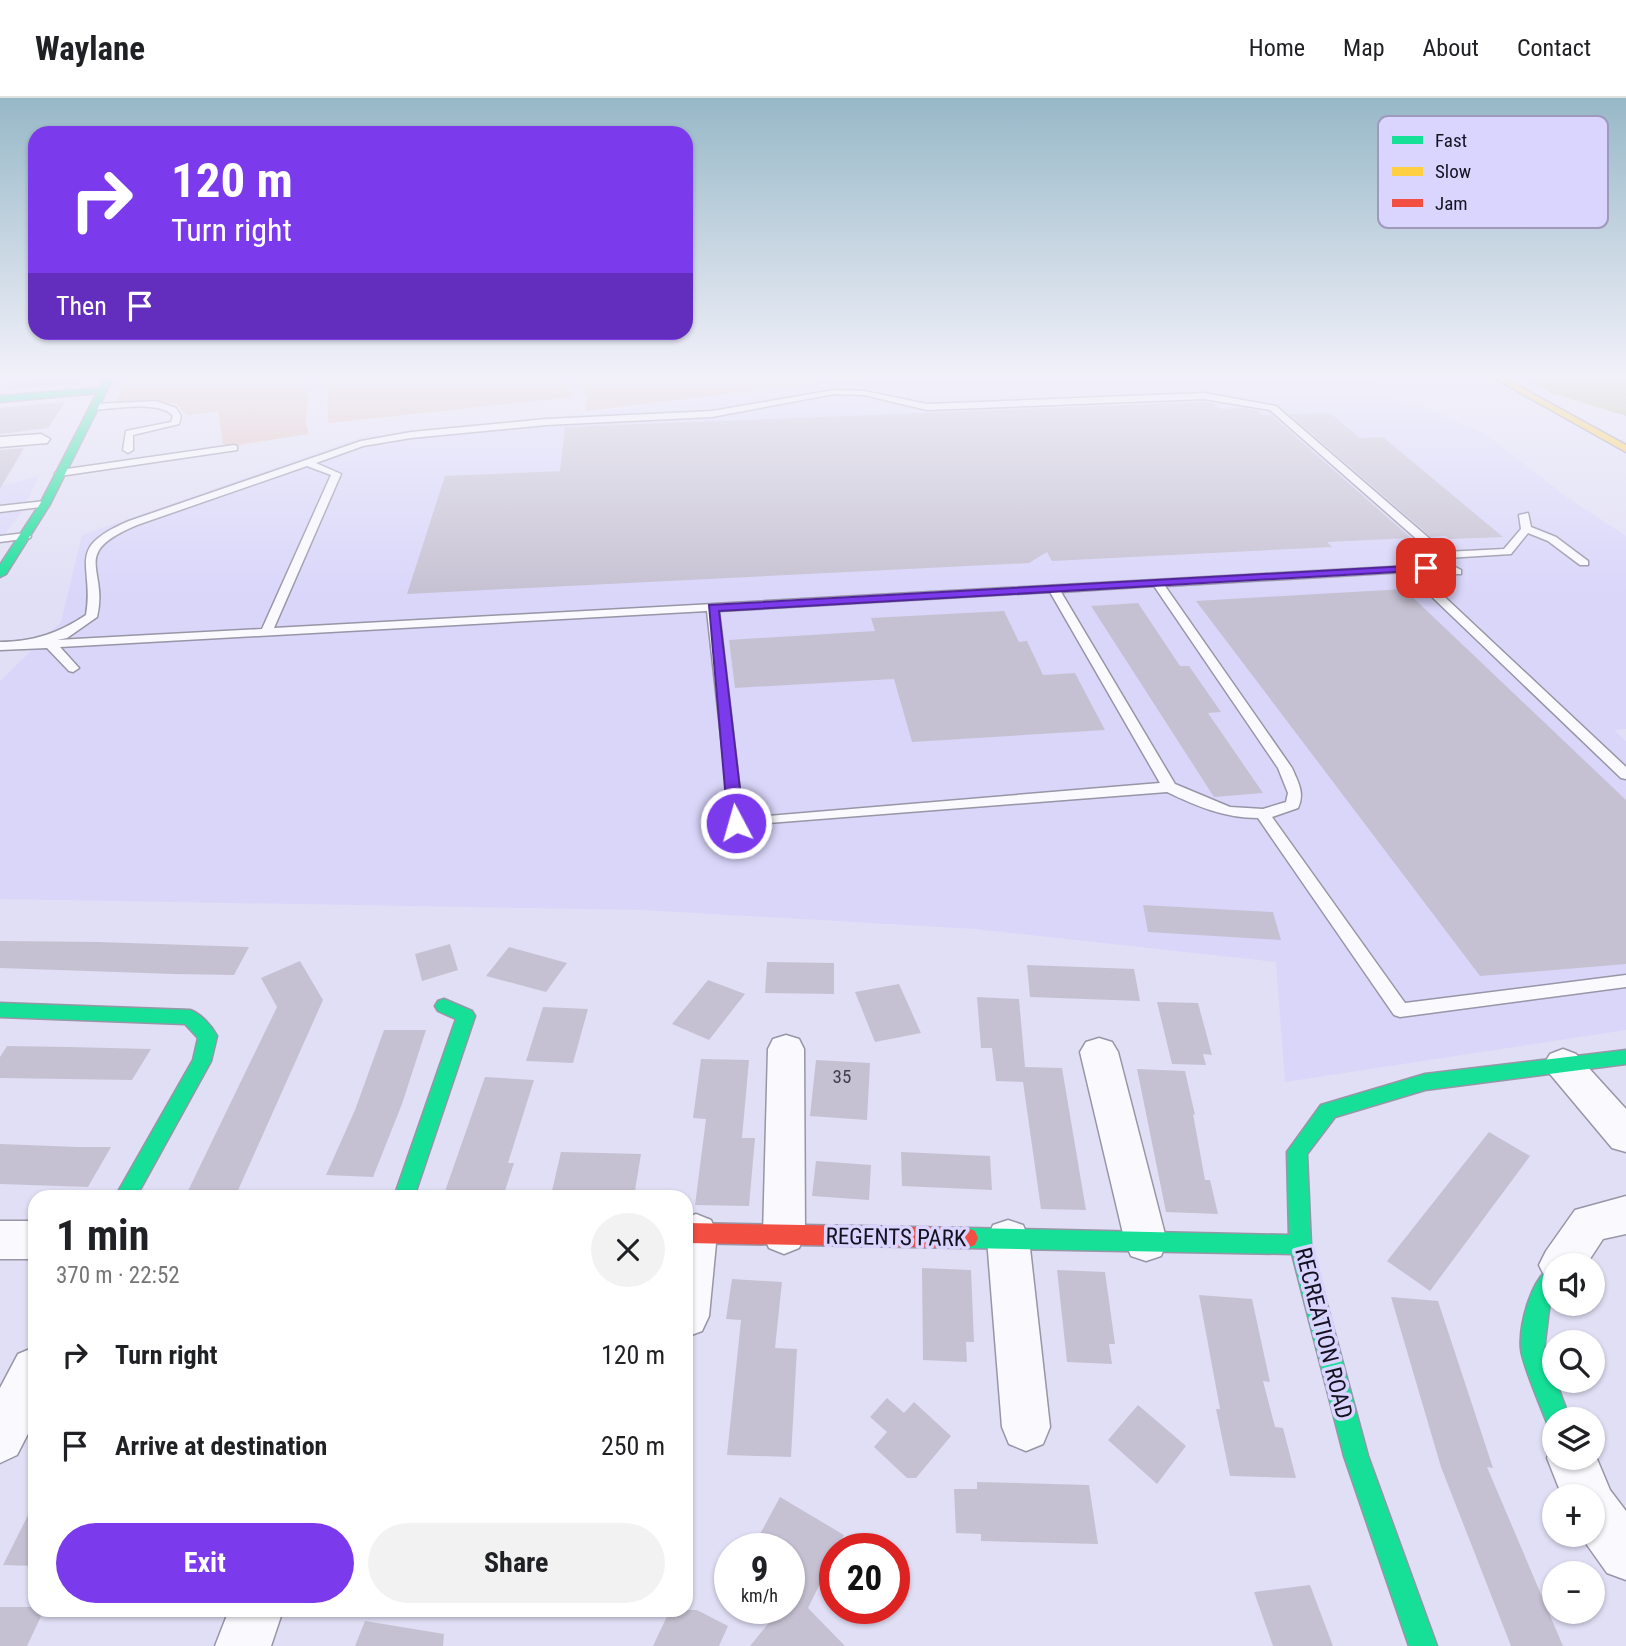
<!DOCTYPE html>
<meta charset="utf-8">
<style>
:root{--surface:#fff;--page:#f2f2f2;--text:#202124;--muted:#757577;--line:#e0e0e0;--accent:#7c3aed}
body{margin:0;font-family:"Roboto Condensed",sans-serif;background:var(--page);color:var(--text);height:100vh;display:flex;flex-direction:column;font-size:26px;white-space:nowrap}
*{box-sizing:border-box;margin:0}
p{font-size:23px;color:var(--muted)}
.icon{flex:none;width:38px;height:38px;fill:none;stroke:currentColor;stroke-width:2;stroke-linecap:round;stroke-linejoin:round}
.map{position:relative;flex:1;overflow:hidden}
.panel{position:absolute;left:28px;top:1092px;width:665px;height:427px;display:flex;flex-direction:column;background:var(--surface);border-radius:21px;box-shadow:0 2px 5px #0004}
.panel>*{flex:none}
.top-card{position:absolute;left:28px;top:28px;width:665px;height:214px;border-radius:21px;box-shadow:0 2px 5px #0004;background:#7c3aed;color:#fff;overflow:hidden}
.tools{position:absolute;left:1542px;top:1155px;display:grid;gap:14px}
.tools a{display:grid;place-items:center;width:63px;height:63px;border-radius:50%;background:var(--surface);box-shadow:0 2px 5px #0004;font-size:35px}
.speed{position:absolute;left:714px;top:1435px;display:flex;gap:14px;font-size:35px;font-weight:700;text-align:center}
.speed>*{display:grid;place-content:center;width:91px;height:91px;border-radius:50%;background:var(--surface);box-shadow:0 2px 5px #0004;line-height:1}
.speed small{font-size:18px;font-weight:400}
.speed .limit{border:10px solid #d22;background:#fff;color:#111}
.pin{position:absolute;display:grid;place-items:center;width:60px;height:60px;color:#fff;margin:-30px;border-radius:14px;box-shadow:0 4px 10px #0006}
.me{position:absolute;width:77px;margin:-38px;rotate:354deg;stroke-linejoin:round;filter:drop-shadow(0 0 5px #0008)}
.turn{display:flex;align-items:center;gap:24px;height:147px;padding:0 28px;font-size:32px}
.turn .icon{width:91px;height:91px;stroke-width:2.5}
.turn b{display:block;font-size:49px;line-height:60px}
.then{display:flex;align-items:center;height:66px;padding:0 28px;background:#0003;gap:14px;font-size:26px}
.round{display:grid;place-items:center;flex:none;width:74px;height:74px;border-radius:37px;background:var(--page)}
.head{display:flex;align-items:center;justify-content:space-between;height:119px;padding:0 28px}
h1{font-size:42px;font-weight:700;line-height:52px}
.action{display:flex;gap:14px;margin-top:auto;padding:14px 28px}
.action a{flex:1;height:80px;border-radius:42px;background:var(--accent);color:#fff;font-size:28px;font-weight:700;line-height:80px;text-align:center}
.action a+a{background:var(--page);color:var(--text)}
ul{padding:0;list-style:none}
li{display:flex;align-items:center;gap:21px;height:91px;padding:0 28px}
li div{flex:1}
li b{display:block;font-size:26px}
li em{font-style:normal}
header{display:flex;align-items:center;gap:42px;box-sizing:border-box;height:98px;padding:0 35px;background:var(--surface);border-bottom:2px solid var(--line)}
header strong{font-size:33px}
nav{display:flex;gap:38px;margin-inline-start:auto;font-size:24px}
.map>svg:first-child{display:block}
.built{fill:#d9d6fa}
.green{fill:#e1c2bc}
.water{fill:#bdbe96}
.building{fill:#c6c1d2}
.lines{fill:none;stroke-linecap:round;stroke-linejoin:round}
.lane-casing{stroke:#9795a6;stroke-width:3}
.street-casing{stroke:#9795a6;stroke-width:3}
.fast-casing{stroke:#9795a6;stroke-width:3}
.slow-casing{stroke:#9795a6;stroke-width:3}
.jam-casing{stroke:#9795a6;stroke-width:3}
.lane{fill:#fafafe;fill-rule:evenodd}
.street{fill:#fafafe;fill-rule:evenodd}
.fast{fill:#16e098;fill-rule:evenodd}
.slow{fill:#ffcf43;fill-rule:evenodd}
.jam{fill:#f24e42;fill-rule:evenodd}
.route{fill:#7c3aed;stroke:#51269a;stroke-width:2}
.labels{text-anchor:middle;stroke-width:7;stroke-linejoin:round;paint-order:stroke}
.near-number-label{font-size:19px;fill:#403e4c}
.near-street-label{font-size:23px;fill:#141220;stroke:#dad5ff}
.key{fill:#dad5ff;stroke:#9f9abc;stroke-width:2}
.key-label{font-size:19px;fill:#141220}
</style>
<header>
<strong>Waylane</strong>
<nav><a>Home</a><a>Map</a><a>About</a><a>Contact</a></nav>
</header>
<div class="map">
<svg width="1626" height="1548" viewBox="0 0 1626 1548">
<rect width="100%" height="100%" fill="#e1dff5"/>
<path class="built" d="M860,280H1357L1485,336L1568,400L1626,438V631L1614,632L1626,643V932L1285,984L1276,864L975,831L642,812L0,801V583L61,524L82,437L362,339L545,321Z
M39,378L21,415L0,442V388Z"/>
<path class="green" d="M128,280H309L306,326L309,336L231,348L223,346L218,313L187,317L176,305L116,304Z
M327,280H564L573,299L328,325Z
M575,280H860L586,313L587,298Z"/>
<path class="water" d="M1525,280H1626V318L1551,295Z"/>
<path class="building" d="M80,280L76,286L5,292L10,285Z
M65,304L48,330L0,336V310Z
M1204,304L1213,305L1220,311L1242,310L1257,312L1262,317H1271L1411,440L1327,444L1332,449L1052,463L1047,454L1029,465L407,496L445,378L560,373L565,329Z
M1330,315L1360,340L1383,339L1503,439L1449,441L1446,438L1431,439L1289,316Z
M24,350L0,391V352Z
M1404,491L1626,702V866L1480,878L1196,503Z
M1138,505L1180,568H1189L1221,614L1208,615L1263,695L1214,699L1091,508Z
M1004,513L1019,544L1027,543L1043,577L1075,575L1105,632L912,644L894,581L735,590L729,542L875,533L871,520Z
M1143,807L1273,814L1281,842L1148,834Z
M0,843L98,844L249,849L234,877L174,876L0,870Z
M450,846L458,872L422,883L415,856Z
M509,849L531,855L567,865L546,894L486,878Z
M300,863L323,902L235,1099H185L277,909L261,880Z
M767,864L834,865V896L765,895Z
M1027,867L1134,871L1140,903L1030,899Z
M708,882L745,896L709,942L672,926Z
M899,886L921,935L875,944L855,894Z
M977,899L1019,901L1025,969L1062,970L1086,1112L1041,1111L1023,984L996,983L992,950H981Z
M1157,904L1198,905L1212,957L1203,956L1206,967L1172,966Z
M543,909L588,911L573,965L526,963Z
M384,932H426L402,1006L373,1079L326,1077L355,1012Z
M7,948L69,949L151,951L132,982L0,980V959Z
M701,961L749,962L742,1040H755L749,1108L695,1107L706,1021L693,1020Z
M816,962L870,965L867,1022L810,1018Z
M1137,971L1185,973L1195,1017L1193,1016L1205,1082H1210L1218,1116L1166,1114Z
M485,979L534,982L508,1065H514L503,1099L444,1096Z
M1489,1034L1530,1058L1430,1193L1387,1163Z
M0,1046L78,1049H111L88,1089L0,1086Z
M561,1054L641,1056L634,1099L551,1097Z
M901,1054L990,1058L992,1092L902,1088Z
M816,1063L871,1067L869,1102L812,1098Z
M922,1170L971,1172L974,1244H966L967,1264L923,1262Z
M1057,1172L1105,1174L1115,1246H1109L1112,1266L1067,1264Z
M732,1181L782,1184L775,1250L797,1251L791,1359L727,1357L741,1222L726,1221Z
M1199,1197L1252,1201L1270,1284L1263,1283L1275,1329L1283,1330L1296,1380L1230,1378L1216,1311H1220Z
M1391,1199L1438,1203L1493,1370L1487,1369L1563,1548H1511L1441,1369Z
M887,1300L904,1315L914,1304L951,1338L916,1380H907L874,1349L887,1334L870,1319Z
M1138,1307L1186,1348L1157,1386L1108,1342Z
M977,1384L1089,1387L1098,1446L981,1443V1436L956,1435L954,1391H977Z
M780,1399L844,1437L808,1510L845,1548H750L781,1510H789V1500L805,1481L789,1471V1451H752Z
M35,1403V1468L3,1467Z
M1310,1487L1333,1548H1273L1254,1494Z
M0,1509H35V1512H44L27,1548H0Z
M670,1512H697L728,1528L719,1548H653Z
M365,1523L444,1536L443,1548H355Z"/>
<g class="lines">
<defs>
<path id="lane" d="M834,292L864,293L927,306L1204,295L1276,308L1445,454L1504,451L1521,431L1519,417L1528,415L1531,429L1556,439L1588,463V467H1580L1548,443L1528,435L1511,456L1447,460L1446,464L1461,472V476H1453L1438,469L1417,473L1626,669V681L1621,680L1406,474L1165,488L1292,670C1298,684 1305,695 1298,710L1272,719L1405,905L1626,877V889L1400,919L1394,917L1258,720C1225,720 1196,708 1167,694L731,728L707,513L60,549L79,570L73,574L69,573L47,550L0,552V544C33,544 59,535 86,517C95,465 63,451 129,423L361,343L411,334L546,321L712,313ZM834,296L864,297L927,312L1204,301L1270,312L1436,458L1435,463L1409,468L274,530L341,376L316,365L363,348L411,340L546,327L712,319ZM307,368L331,377L262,531L57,542L67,540L97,519C109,470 68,456 137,427ZM1154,488L1278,670L1288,695L1286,704L1263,711L1230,709L1175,686L1061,494ZM1050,494L1160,685L743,720L719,513Z
M156,303L176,310L181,318L179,326L133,337V352L128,355L123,352L126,333L171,324L173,318C160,302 113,311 94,312L90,309L94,306Z
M234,347L237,348V352L60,378L55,375L60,372Z
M45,403L49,404V408L0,414V408Z
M26,435L31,438L30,440L0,444V438Z"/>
<path id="street" d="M41,336L50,341L47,345L0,349V339Z
M786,937L799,941L804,951L805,1137L799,1150L784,1156L769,1150L763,1137L768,951L773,941Z
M1099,940L1112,944L1118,954L1167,1144L1161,1158L1146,1163L1131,1158L1125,1144L1080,954L1086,944Z
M1563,951L1576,956L1626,1011V1054L1612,1050L1550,976L1544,966L1550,956Z
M1626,1098V1136L1603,1141L1586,1167H1554V1184L1546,1181L1539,1167L1546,1153L1575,1112Z
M696,1116L711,1122L717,1135L709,1218L702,1233L686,1239V1120Z
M1008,1122L1023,1127L1029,1141L1050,1329L1043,1346L1026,1353L1009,1346L1002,1329L987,1141L993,1127Z
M0,1123H35V1161H0Z
M35,1249V1322L17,1357L0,1365V1290L18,1256Z
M1554,1343V1360H1592V1349L1610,1392L1626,1413V1482L1607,1475L1580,1437H1592V1398H1562L1547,1360Z
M229,1512H283L271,1548H215Z"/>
<path id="fast" d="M105,280H113L50,406L6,476L0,479V467L40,406L97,295L0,304V298L100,290Z
M444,901L472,913L475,918L414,1099H394L456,921L438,913L435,908L438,903Z
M0,905L190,912C201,916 212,928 217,938L211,963L136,1099H115L193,962L198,940L185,926L0,919Z
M1626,952V966L1425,992L1335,1019L1307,1056L1311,1147L1368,1358L1437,1548H1409L1344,1358L1292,1156L967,1150L959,1147L956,1140L959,1133L967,1130L1289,1137L1287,1054L1321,1007L1425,976Z
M1554,1168V1197L1550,1203L1544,1252L1570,1321H1554V1331L1549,1330C1543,1314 1522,1266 1521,1251C1519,1228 1531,1177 1554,1168Z"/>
<path id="slow" d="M1494,280H1504L1626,347V354Z"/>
<path id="jam" d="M686,1125L967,1130L975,1133L978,1140L975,1147L967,1150L686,1145Z"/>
</defs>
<use href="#lane" class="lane-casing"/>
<use href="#street" class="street-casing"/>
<use href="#fast" class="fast-casing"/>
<use href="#slow" class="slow-casing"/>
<use href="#jam" class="jam-casing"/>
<use href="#lane" class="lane"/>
<use href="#street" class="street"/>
<use href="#fast" class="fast"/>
<use href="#slow" class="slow"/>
<use href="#jam" class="jam"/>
</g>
<linearGradient id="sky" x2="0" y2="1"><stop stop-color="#97b8c7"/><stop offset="0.56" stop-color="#f2f1fa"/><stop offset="1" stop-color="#f2f1fa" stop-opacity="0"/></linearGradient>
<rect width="1626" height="497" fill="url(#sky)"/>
<path class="route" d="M1426,467L1430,468V472L719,513L744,725L736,730L728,725L709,507Z"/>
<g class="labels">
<g class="near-number-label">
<text x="842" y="985">35</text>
</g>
<g class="near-street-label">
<text transform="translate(896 1139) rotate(1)" y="8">REGENTS PARK</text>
<text transform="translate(1324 1235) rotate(76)" y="8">RECREATION ROAD</text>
</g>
</g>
<rect x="1378" y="18" width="230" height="112" rx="10" class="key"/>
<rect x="1392" y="38" width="31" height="8" fill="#16e098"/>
<rect x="1392" y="69" width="31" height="9" fill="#ffcf43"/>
<rect x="1392" y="101" width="31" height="8" fill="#f24e42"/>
<g class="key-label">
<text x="1435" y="49">Fast</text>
<text x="1435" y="80">Slow</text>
<text x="1435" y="112">Jam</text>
</g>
</svg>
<div class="tools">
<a><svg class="icon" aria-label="sound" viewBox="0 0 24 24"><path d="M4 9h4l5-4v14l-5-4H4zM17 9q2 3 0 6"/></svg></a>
<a><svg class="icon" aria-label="search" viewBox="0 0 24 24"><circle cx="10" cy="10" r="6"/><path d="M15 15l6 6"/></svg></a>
<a><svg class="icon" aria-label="layers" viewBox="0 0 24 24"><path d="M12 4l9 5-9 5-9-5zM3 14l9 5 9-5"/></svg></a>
<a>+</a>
<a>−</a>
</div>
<div class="speed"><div>9<small>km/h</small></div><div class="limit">20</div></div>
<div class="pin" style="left:1426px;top:470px;background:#d93025"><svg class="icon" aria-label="arrive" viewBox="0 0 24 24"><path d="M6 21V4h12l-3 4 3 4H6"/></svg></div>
<svg class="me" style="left:736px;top:725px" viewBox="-20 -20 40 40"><circle r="17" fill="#7c3aed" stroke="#fff" stroke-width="3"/><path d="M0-11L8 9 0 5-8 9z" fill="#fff"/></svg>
<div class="top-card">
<div class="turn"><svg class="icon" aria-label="right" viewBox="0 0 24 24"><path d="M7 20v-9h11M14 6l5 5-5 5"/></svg><div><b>120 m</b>Turn right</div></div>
<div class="then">Then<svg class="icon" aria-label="arrive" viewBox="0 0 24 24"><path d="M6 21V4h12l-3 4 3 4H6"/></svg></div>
</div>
<section class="panel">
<div class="head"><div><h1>1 min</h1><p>370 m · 22:52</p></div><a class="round"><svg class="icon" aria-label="close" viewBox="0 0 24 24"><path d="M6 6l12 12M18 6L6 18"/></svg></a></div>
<ul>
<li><svg class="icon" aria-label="right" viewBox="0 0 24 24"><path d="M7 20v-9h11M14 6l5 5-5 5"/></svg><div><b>Turn right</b></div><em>120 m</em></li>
<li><svg class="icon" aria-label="arrive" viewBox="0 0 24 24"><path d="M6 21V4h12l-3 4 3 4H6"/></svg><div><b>Arrive at destination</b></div><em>250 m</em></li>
</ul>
<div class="action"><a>Exit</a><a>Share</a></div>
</section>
</div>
